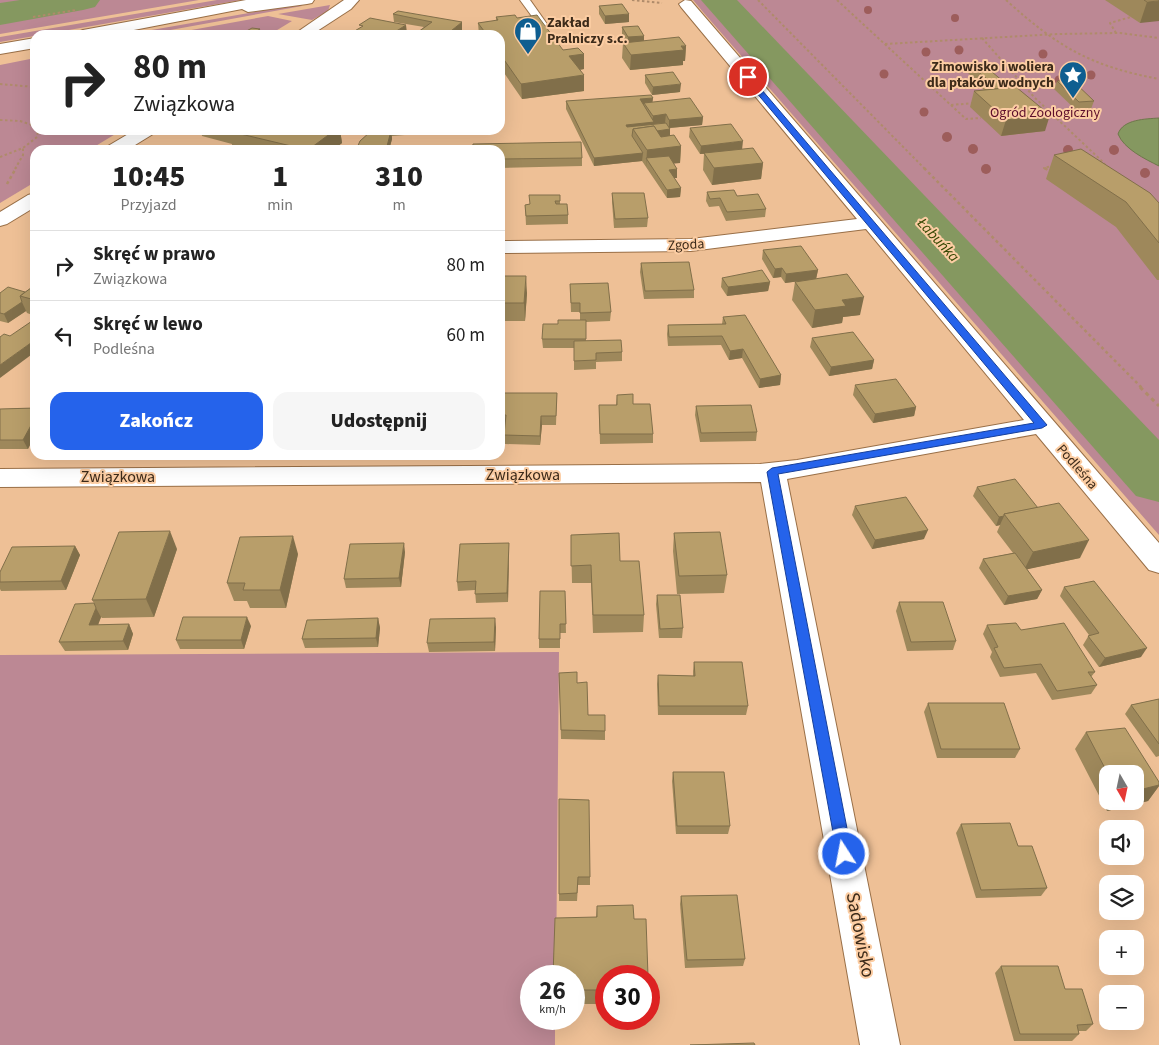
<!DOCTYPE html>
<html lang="pl">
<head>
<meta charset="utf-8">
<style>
  :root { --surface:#fff; --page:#f6f6f6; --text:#222; --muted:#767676; --line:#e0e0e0; --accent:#2563eb }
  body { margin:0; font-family:"Source Sans 3",sans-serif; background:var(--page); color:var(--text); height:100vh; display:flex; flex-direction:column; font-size:19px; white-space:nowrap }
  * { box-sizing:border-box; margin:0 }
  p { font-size:16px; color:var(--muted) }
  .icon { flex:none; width:28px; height:28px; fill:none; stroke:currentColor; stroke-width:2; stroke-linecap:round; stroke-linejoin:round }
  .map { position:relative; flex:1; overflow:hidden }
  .drawer { position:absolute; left:30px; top:145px; width:475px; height:315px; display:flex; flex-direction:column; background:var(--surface); border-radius:15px; box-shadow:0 5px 20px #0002 }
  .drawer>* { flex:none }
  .guide { position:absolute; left:30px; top:30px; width:475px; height:105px; border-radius:15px; box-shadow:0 5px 20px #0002; background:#fff; color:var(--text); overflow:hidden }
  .needle { width:32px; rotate:171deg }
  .buttons { position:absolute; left:1099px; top:765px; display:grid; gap:10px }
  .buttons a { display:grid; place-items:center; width:45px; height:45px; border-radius:10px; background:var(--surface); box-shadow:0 5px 20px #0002; font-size:25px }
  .speed { position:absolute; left:520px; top:965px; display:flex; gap:10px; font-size:25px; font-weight:700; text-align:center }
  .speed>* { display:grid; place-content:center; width:65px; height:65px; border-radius:50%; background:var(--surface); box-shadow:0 5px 20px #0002; line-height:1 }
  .speed small { font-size:12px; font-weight:400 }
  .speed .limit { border:8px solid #d22; background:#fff; color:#111 }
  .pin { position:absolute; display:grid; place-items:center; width:42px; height:42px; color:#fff; margin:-21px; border:2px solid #fff; border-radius:50%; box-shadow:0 1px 5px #0007 }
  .me { position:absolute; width:55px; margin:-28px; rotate:349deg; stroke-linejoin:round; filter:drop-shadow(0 0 4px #0008) }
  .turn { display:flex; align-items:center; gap:18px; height:105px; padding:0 20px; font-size:22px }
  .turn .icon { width:65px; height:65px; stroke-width:2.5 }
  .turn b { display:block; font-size:35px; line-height:42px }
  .eta { display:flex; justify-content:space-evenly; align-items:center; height:85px; text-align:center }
  .eta b { font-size:30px; font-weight:800; line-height:35px }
  .cta { display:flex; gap:10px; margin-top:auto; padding:10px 20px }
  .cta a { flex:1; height:58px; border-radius:15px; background:var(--accent); color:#fff; font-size:20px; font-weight:800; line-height:58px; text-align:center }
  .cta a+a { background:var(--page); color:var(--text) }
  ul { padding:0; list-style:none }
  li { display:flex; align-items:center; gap:15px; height:70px; padding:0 20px; border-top:1px solid var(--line) }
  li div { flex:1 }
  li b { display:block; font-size:19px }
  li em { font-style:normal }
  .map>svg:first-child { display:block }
</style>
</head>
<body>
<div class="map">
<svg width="1159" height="1045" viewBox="0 0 1159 1045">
  <rect width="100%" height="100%" fill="#eec096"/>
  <g fill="#bc8894">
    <path d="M0,0H199L0,34Z"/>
    <path d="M217,0H241L0,42V37Z"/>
    <path d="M693,0H1159V535L703,12Z"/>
    <path d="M300,4L302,6L143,35H123Z"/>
    <path d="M330,5L328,11L312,20L278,14Z"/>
    <path d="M268,16L292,21L269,35H164Z"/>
    <path d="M35,58V130H122L89,150H35V182L0,203V65Z"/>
    <path d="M559,652L556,976H531V1019H555V1045H0V655Z"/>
  </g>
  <path fill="#859860" stroke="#6f774b" d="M1159,118V166C1145,159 1124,149 1118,134C1123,119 1146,119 1159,118Z"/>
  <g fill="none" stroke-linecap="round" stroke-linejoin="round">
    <g fill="#859860" fill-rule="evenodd">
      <path d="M20,0H100L95,7L83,10L0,25V3Z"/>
      <path d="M701,0H737L1159,440V502L1136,496Z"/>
    </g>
    <g stroke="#996f47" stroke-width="2">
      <path id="service" d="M520,0H530L547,24L545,26H539Z"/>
    </g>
    <g stroke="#996f47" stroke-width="2">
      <g id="minor">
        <path d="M344,0H359L351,9L311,35H293Z"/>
        <path d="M685,0L691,1L1159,543V573L1149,570L1036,434L787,479L900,1045H860L761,482L0,487V469L760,464L797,460L1024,420L866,229L691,251L500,253V241L691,239L857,219L681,7L679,4Z"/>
        <path d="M135,130H156L153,134L127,150H105L108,146Z"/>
        <path d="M35,193V207L7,224L0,226V212L28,195Z"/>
      </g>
    </g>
    <g stroke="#996f47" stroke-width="2">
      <g id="tertiary">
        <path d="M246,0H314L312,3L307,4L248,12L242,9L108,35H75L78,32L83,30Z"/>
        <path d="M35,38V48L0,54V44Z"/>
      </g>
    </g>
    <g stroke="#af8b6a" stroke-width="2" stroke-dasharray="2.5 2.5" stroke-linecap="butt">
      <path d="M632,0L662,3"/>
      <path d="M758,0L925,169"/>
      <path d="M837,0L966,119L981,118"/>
      <path d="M1006,0C1058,47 1090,66 1159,79"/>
      <path d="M33,17L76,10"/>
      <path d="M1116,33L1110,23L1131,17"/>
      <path d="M982,38L1034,97L1105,164"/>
      <path d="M885,44L1057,34L1120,33L1159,38"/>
      <path d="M0,84L35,87"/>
      <path d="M951,105L974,103"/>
      <path d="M0,120L20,121L35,126"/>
      <path d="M0,157L23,148L37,137L38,130"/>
      <path d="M15,169L23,155V148"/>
      <path d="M1046,169L1044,168L1052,166"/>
    </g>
    <g stroke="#af8b6a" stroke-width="2.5" stroke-dasharray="3 3" stroke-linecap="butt">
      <path d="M924,168L1142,388"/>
      <path d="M1045,168L1050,172"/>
      <path d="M7,184L16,168"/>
    </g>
    <path stroke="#af8b6a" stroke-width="3" stroke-dasharray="4 4" stroke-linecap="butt" d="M1140,387L1159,406"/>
    <use href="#service" fill="#fff" fill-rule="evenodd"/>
    <use href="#minor" fill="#fff" fill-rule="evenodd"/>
    <use href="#tertiary" fill="#fff" fill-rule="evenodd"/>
  </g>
  <g fill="#9d5d5b">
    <circle cx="868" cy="10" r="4"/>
    <circle cx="955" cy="18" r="4"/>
    <circle cx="959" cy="50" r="4.5"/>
    <circle cx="926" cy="52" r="4.5"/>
    <circle cx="1043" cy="54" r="4.5"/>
    <circle cx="884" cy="74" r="4.5"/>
    <circle cx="1091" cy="75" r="4.5"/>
    <circle cx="1059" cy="80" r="4.5"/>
    <circle cx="924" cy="112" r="4.5"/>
    <circle cx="947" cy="137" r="5"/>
    <circle cx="973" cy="149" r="5"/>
    <circle cx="1068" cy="150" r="5"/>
    <circle cx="1114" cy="150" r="5"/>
    <circle cx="986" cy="169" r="5"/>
    <circle cx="1145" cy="173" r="5"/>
  </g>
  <g fill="#9e885b" fill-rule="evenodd">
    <path d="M1105,0H1159L1140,23Z"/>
    <path d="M599,6L629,22L605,24L599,14Z"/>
    <path d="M398,11L462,30L456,35H414L424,27L394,22L393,14Z"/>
    <path d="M496,17L517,18L563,50L584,54V69L580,70L584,91L522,99L500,67V35H479L478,23L496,21Z"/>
    <path d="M622,27L644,36V41L686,46L685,61H683V65L630,70L622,58L623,43L626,42L622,34Z"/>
    <path d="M970,65L995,75L1045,131L1001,136L970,107L974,91L984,90L981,88V85L968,73Z"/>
    <path d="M645,75L680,92L652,95L645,83Z"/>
    <path d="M1057,81L1094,101L1091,109L1076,110L1054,89Z"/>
    <path d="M653,98L652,102L703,117L702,125L669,128L670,136L681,146L680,163H674L677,178H674L681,188L680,197L667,198L642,161L594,166L566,109V101ZM665,123H666L654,124Z"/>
    <path d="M690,128L742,149L763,163L761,179L712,185L703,170L704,154H700L689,137Z"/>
    <path d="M201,130H340L342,143L333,150H245L232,147V144L202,136Z"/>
    <path d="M368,130H467L392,136V139L389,150H356L369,133Z"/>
    <path d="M500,150L582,158V166L500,168Z"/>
    <path d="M1054,155L1159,203V280H1157L1116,227L1046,179Z"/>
    <path d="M707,192L766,209L765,217L726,221L719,206L709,207L706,201Z"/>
    <path d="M612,193L648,218L647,227L614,228L612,202Z"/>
    <path d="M560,195V204L568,215V224L526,225L525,205L530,204Z"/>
    <path d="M763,250L818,270L816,279L860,315L843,317L842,323L812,328L792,300L795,282L800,281L785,283L781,277L773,278L762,259Z"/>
    <path d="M641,263L694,290V298L644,299L640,272Z"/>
    <path d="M500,276L527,293L525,321H500Z"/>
    <path d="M722,278L770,282L768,291L727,296L721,287Z"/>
    <path d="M570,284L611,312L610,321L586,322V341L622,352V361L596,362V369L574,370V348H543L542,339L558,324L580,320V312H571Z"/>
    <path d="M35,285V316L27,313L26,311L8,323L0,321V293L25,292Z"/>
    <path d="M723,317L781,375L780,385L759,388L742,358L729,360L721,345L668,346L667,334L668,325L722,324Z"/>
    <path d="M812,338L874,360L872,369L829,376L810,347Z"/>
    <path d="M855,385L916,407L914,416L873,423L853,395Z"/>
    <path d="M500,393H557L556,425H542L540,445L505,444L504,435L505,424H500Z"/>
    <path d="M617,395L633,404L653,434V443L600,444L599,405H616Z"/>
    <path d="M696,406L757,432L756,441L700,442L695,415Z"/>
    <path d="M35,408L28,449H0V409Z"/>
    <path d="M977,487L1038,508L1080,558L1027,569L1042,590L1037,599L1004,605L979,568L983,559L1013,553L997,532L1000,525L996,526L973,496Z"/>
    <path d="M855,506L924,539L872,549L852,515Z"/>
    <path d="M674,533L727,575L724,593L677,594L673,551Z"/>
    <path d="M571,535L620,561L644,615L643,632L593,633L591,583H572Z"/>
    <path d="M75,546L80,555L66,590L1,591L0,589V572Z"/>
    <path d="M177,549L154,617L102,618L101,617L98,625L129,624L133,634L128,650L65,651L59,642L94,603L92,600Z"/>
    <path d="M405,552L401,587L346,588L344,579Z"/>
    <path d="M509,552L508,602L476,603L475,590L458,591L457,582Z"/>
    <path d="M298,554L286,608H250L247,601H234L227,583Z"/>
    <path d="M1064,587L1141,657L1099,667L1083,645L1089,635L1060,596Z"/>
    <path d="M565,591L566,633H560V648H539V639Z"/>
    <path d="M657,595L683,628L682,638H659L656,604Z"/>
    <path d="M899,602L956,641L953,650L907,651L896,611Z"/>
    <path d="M378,618L380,628L378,647L305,648L302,639Z"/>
    <path d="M987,625L1021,630L1095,672L1091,677L1097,685L1091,694L1052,700L1036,673L1000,677L990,657L992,652L983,634Z"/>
    <path d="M251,626L244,649H180L176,640Z"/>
    <path d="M496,627L495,651L429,652L427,643Z"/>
    <path d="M694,662L748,706L746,715H658L657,684L658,675L693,676V671Z"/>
    <path d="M559,673L577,683L588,715H605V740L561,739Z"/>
    <path d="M1159,699V756L1156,757L1125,714L1131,705Z"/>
    <path d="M928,703L1020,749L1015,758H937L924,712Z"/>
    <path d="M1086,732L1159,782V786L1148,801L1107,811L1075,749ZM1108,774L1135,801H1108Z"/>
    <path d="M673,772L730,826L728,834H676L672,781Z"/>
    <path d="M559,799L590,877V885H578L577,901H559Z"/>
    <path d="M961,824L1047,888L1041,896L976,898L956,833Z"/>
    <path d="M681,896L745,959L743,966L685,968L680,904Z"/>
    <path d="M597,906L606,976V1004H574V976L596,917Z"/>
    <path d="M1001,966L1065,989L1093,1024L1086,1031H1078L1079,1034L1072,1041H1014L995,973Z"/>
  </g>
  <g fill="#816f4a">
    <path d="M1159,1V21L1140,23L1147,2Z"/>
    <path d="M629,14V22L605,24V16Z"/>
    <path d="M462,22V30L456,35H446Z"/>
    <path d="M406,25L407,33L403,35H390Z"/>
    <path d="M260,29L261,35H250Z"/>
    <path d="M644,36V43L628,45V37Z"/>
    <path d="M686,46L685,61H683V65L630,70L631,55Z"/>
    <path d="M584,54V69L569,71V56Z"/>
    <path d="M584,75V91L522,99L521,84Z"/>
    <path d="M681,84L680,92L652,95L653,87Z"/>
    <path d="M653,98L652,106L644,103V106L640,99Z"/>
    <path d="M666,114L665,123L654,124V130L633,129L626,134V125L652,122L653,116Z"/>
    <path d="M1050,115L1045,131L1001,136L1006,120Z"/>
    <path d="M703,117L702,125L669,128V120Z"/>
    <path d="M670,129V138L654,140L652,132Z"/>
    <path d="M335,130H340L342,143L333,150H308Z"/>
    <path d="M391,131L392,139L389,150H386Z"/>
    <path d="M743,141L742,150L700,154L701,146Z"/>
    <path d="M681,146L680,163L651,166L646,158V167L647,150Z"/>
    <path d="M643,153L642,161L594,166V158Z"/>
    <path d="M763,163L761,179L712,185L714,168Z"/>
    <path d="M677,169V178H668L669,170Z"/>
    <path d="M681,188L680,197L667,198V190Z"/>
    <path d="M782,268L781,277L773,278L775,269Z"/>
    <path d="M818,270L816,279L785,283L786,274Z"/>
    <path d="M526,276L527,293L525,321L524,303Z"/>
    <path d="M770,282L768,291L727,296L728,287Z"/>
    <path d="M864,297L860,315L843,317L842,323L812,328L815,310L842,300Z"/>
    <path d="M22,302L26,311L8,323L4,314Z"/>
    <path d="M35,340V352L0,378V365Z"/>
    <path d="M743,349L742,358L729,360L730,351Z"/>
    <path d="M874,360L872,369L829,376L831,367Z"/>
    <path d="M781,375L780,385L759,388L760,379Z"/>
    <path d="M916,407L914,416L873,423L875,414Z"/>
    <path d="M541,416L542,425L540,445V436Z"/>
    <path d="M35,418V436L28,449L23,440Z"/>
    <path d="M1004,516L1000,525L996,526L999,517Z"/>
    <path d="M928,530L924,539L872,549L875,540Z"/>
    <path d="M170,531L177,549L154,617L146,599Z"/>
    <path d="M293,536L298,554L286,608L280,590Z"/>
    <path d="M1089,540L1080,558L1024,570L1033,552Z"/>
    <path d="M404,543L405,552L401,587L399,578Z"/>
    <path d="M509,543V552L508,602L507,593Z"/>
    <path d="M75,546L80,555L66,590L61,581Z"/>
    <path d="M1042,590L1037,599L1004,605L1008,596Z"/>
    <path d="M96,608L101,617L94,635L89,625Z"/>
    <path d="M247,617L251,626L244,649L241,640Z"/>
    <path d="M378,618L380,628L378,647L376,638Z"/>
    <path d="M495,618L496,627L495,651L494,642Z"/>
    <path d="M129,624L133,634L128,650L123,641Z"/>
    <path d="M1147,648L1141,657L1099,667L1105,658Z"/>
    <path d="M1159,785V786L1148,801L1107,811L1114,801H1135V791Z"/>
  </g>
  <g fill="#b89e6a" stroke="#816f4a">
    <path d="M1144,0H1159V1L1147,2Z"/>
    <path d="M622,4L629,14L605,16L599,6Z"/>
    <path d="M398,11L462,22L446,35H414L432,22L393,14Z"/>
    <path d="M515,15L517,18L537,15L563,50L578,48L584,54L569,56L584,75L521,84L500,54V35H487L478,23L498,20L496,17Z"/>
    <path d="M370,18L406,25L390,35H348L363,26L359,25Z"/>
    <path d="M638,26L644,36L628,37L622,27Z"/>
    <path d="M252,28L260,29L250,35L241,34Z"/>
    <path d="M679,37L686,46H681L684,50L631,55L623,43Z"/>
    <path d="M986,64L996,72H992L1010,87L994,89L983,80L987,79L970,65Z"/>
    <path d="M673,72L681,84L653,87L645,75Z"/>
    <path d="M1072,80L1094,101L1079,102L1057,81Z"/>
    <path d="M1016,87L1050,115L1006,120L974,91Z"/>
    <path d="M651,95L653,98L640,99L654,122L626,125L627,127L666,123L670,129L657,131L654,126L633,129L632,136L643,153L594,158L566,101Z"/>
    <path d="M690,98L703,117L669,120L666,114L653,116L644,103Z"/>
    <path d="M731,124L743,141L701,146L690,128Z"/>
    <path d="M654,126L661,137L674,135L681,146L647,150L633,129Z"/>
    <path d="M229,130H335L308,150L228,131Z"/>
    <path d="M391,131L386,150H356L360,141L370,132Z"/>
    <path d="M581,142L582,158L500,159V150H472L473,144Z"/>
    <path d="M753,148L763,163L714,168L704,153Z"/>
    <path d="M1081,149L1150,193L1159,203V243L1126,202L1054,155Z"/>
    <path d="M669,156L677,169L669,170L681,188L667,190L646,158Z"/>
    <path d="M734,190L737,196L758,194L766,209L727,212L720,198L710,199L707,192Z"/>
    <path d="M612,193H644L648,218L615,219Z"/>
    <path d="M529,195H560V201H555L556,204H567L568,215L526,216L525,205L530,204Z"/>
    <path d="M801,246L818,270L786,274L782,268L775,269L763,250Z"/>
    <path d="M689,262L694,290L645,291L641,263Z"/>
    <path d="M762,270L770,282L728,287L722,278Z"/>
    <path d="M847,274L864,297L842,300L846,306L815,310L795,282Z"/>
    <path d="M500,276H526L524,303H500Z"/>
    <path d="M608,283L611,312L580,313V303H571L570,284Z"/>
    <path d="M35,285V300L20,296Z"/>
    <path d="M8,287L25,292L20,296L22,302L4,314L0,313V293Z"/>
    <path d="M745,315L781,375L760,379L743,349L730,351L722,336L669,337L668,325L726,324L723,317Z"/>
    <path d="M35,319V340L0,365V337L4,334L10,336Z"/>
    <path d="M558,320H586V339H542L543,324H558Z"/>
    <path d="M853,332L874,360L831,367L812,338Z"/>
    <path d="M621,340L622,352L596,353V360L574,361V341Z"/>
    <path d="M896,379L916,407L875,414L855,385Z"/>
    <path d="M500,393H557L556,416H541L540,436L504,435L506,415H500Z"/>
    <path d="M633,394V404H650L653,434H600L599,405H617V395Z"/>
    <path d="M751,405L757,432L701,433L696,406Z"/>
    <path d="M35,408V418L23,440H0V409Z"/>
    <path d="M1015,479L1038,508L1004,514V516L999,517L977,487Z"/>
    <path d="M906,497L928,530L875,540L855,506Z"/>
    <path d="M1059,503L1089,540L1033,552L1004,514Z"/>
    <path d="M170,531L146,599L92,600L119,532Z"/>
    <path d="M720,532L727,575L679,576L674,533Z"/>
    <path d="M619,533L620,561H639L644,615H593L591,565L571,566V535Z"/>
    <path d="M293,536L280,590H243L245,583H227L240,537Z"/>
    <path d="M404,543L399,578L344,579L350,544Z"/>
    <path d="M509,543L507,593L475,594L476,581L457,582L460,544Z"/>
    <path d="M75,546L61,581L0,582V572L12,547Z"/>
    <path d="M1015,553L1042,590L1008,596L983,559Z"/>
    <path d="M1094,581L1147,648L1105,658L1088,636L1099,633L1064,587Z"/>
    <path d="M540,591H565L566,624H560V639H539Z"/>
    <path d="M657,595H680L683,628L660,629Z"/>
    <path d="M899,602H943L956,641L911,642Z"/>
    <path d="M94,603L96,608L89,625L129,624L123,641L59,642L75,604Z"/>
    <path d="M183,617H247L241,640H176Z"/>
    <path d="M378,618L376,638L302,639L307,620Z"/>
    <path d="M495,618L494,642L427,643L430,619Z"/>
    <path d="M1016,623L1021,630L1064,623L1095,672H1088L1097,685L1057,691L1041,664L1004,668L994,648L998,647L987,625Z"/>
    <path d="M694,662H742L748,706H659L658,675L695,676Z"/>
    <path d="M577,672V683L587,682L588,715H605V731L561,730L559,673Z"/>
    <path d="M1159,699V744L1131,705Z"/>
    <path d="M928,703H1004L1020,749H941Z"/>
    <path d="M1125,728L1159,782V785L1135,791V774H1108L1086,732Z"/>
    <path d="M673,772H724L730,826H677Z"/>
    <path d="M559,799L589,800L590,877H578L577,893L559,894Z"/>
    <path d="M1010,823L1018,846H1032L1047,888L981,890L961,824Z"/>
    <path d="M737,895L745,959L687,960L681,896Z"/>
    <path d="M633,905L634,919H646L648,976H606V990H574V976H553L555,918L597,917V906Z"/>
    <path d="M1001,966H1058L1065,989H1082L1093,1024L1077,1025L1079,1034H1020Z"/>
    <path d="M754,1043L755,1045H690Z"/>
  </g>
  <path fill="#2563eb" stroke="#184099" d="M745,76H750L1047,425L1042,428L778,474L852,854L850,859L844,861L839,859L837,854L767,472L772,468L1034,423L745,79Z"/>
  <defs>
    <g id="shop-pin" transform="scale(1.4375)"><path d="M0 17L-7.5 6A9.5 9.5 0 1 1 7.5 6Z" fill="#0f5e90" stroke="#fccda3"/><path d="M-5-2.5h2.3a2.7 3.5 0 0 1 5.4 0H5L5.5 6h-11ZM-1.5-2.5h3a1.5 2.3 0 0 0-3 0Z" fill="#fff"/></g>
    <g id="sight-pin" transform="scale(1.4375)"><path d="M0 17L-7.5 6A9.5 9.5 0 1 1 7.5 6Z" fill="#0f5e90" stroke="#fccda3"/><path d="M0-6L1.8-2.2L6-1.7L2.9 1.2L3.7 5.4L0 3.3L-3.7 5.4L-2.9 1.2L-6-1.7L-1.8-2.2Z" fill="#fff"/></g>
  </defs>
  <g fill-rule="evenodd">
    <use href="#shop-pin" x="528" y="31"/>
    <use href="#sight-pin" x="1073" y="75"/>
  </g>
  <g text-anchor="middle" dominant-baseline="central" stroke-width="4" stroke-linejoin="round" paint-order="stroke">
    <g font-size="14" font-weight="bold" fill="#3d2b1a" stroke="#fccda3" text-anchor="start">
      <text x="547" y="23">Zakład<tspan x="547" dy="16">Pralniczy s.c.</tspan></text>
      <text x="1054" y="67" text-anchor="end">Zimowisko i woliera<tspan x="1054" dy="16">dla ptaków wodnych</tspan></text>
    </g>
    <g font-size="14" fill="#5b0c2a" stroke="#fccda3">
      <text x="1045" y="113">Ogród Zoologiczny</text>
    </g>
    <g font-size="14" fill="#3d2b1a" stroke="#fccda3">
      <text transform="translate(686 245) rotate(-3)">Zgoda</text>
      <text transform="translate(1077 467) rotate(49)">Podleśna</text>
    </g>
    <g font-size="15" font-style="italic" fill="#364804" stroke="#fccda3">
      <text transform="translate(938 240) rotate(47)">Łabuńka</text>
    </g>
    <g font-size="16" fill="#3d2b1a" stroke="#fccda3">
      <text x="523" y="475">Związkowa</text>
      <text x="118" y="477">Związkowa</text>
    </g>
    <g font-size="19" fill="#3d2b1a" stroke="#fccda3">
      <text transform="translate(860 935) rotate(79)">Sadowisko</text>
    </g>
  </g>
</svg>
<div class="buttons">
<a><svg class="needle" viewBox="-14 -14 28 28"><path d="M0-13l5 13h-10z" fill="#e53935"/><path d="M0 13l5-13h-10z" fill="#767676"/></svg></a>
<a><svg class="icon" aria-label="sound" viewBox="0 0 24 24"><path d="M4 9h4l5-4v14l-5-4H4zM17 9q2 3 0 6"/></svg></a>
<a><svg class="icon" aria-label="layers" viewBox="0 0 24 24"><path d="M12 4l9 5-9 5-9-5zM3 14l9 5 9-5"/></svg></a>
<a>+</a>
<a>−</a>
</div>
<div class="speed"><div>26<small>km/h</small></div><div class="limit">30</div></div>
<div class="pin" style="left:748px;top:77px;background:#d93025"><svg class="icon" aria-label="arrive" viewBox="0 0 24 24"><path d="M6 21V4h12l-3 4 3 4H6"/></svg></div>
<svg class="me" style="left:844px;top:854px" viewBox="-20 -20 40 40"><circle r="17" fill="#2563eb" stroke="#fff" stroke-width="3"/><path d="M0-11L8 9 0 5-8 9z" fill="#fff"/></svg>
<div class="guide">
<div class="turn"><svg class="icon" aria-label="right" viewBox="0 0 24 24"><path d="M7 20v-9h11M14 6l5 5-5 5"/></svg><div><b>80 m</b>Związkowa</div></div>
</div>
<section class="drawer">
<div class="eta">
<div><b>10:45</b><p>Przyjazd</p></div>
<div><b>1</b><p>min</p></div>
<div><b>310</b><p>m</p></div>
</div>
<ul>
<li><svg class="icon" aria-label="right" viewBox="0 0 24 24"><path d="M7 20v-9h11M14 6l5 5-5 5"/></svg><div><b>Skręć w prawo</b><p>Związkowa</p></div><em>80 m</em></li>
<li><svg class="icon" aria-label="left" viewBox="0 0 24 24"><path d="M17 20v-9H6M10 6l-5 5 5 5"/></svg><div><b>Skręć w lewo</b><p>Podleśna</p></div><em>60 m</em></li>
</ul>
<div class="cta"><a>Zakończ</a><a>Udostępnij</a></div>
</section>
</div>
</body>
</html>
